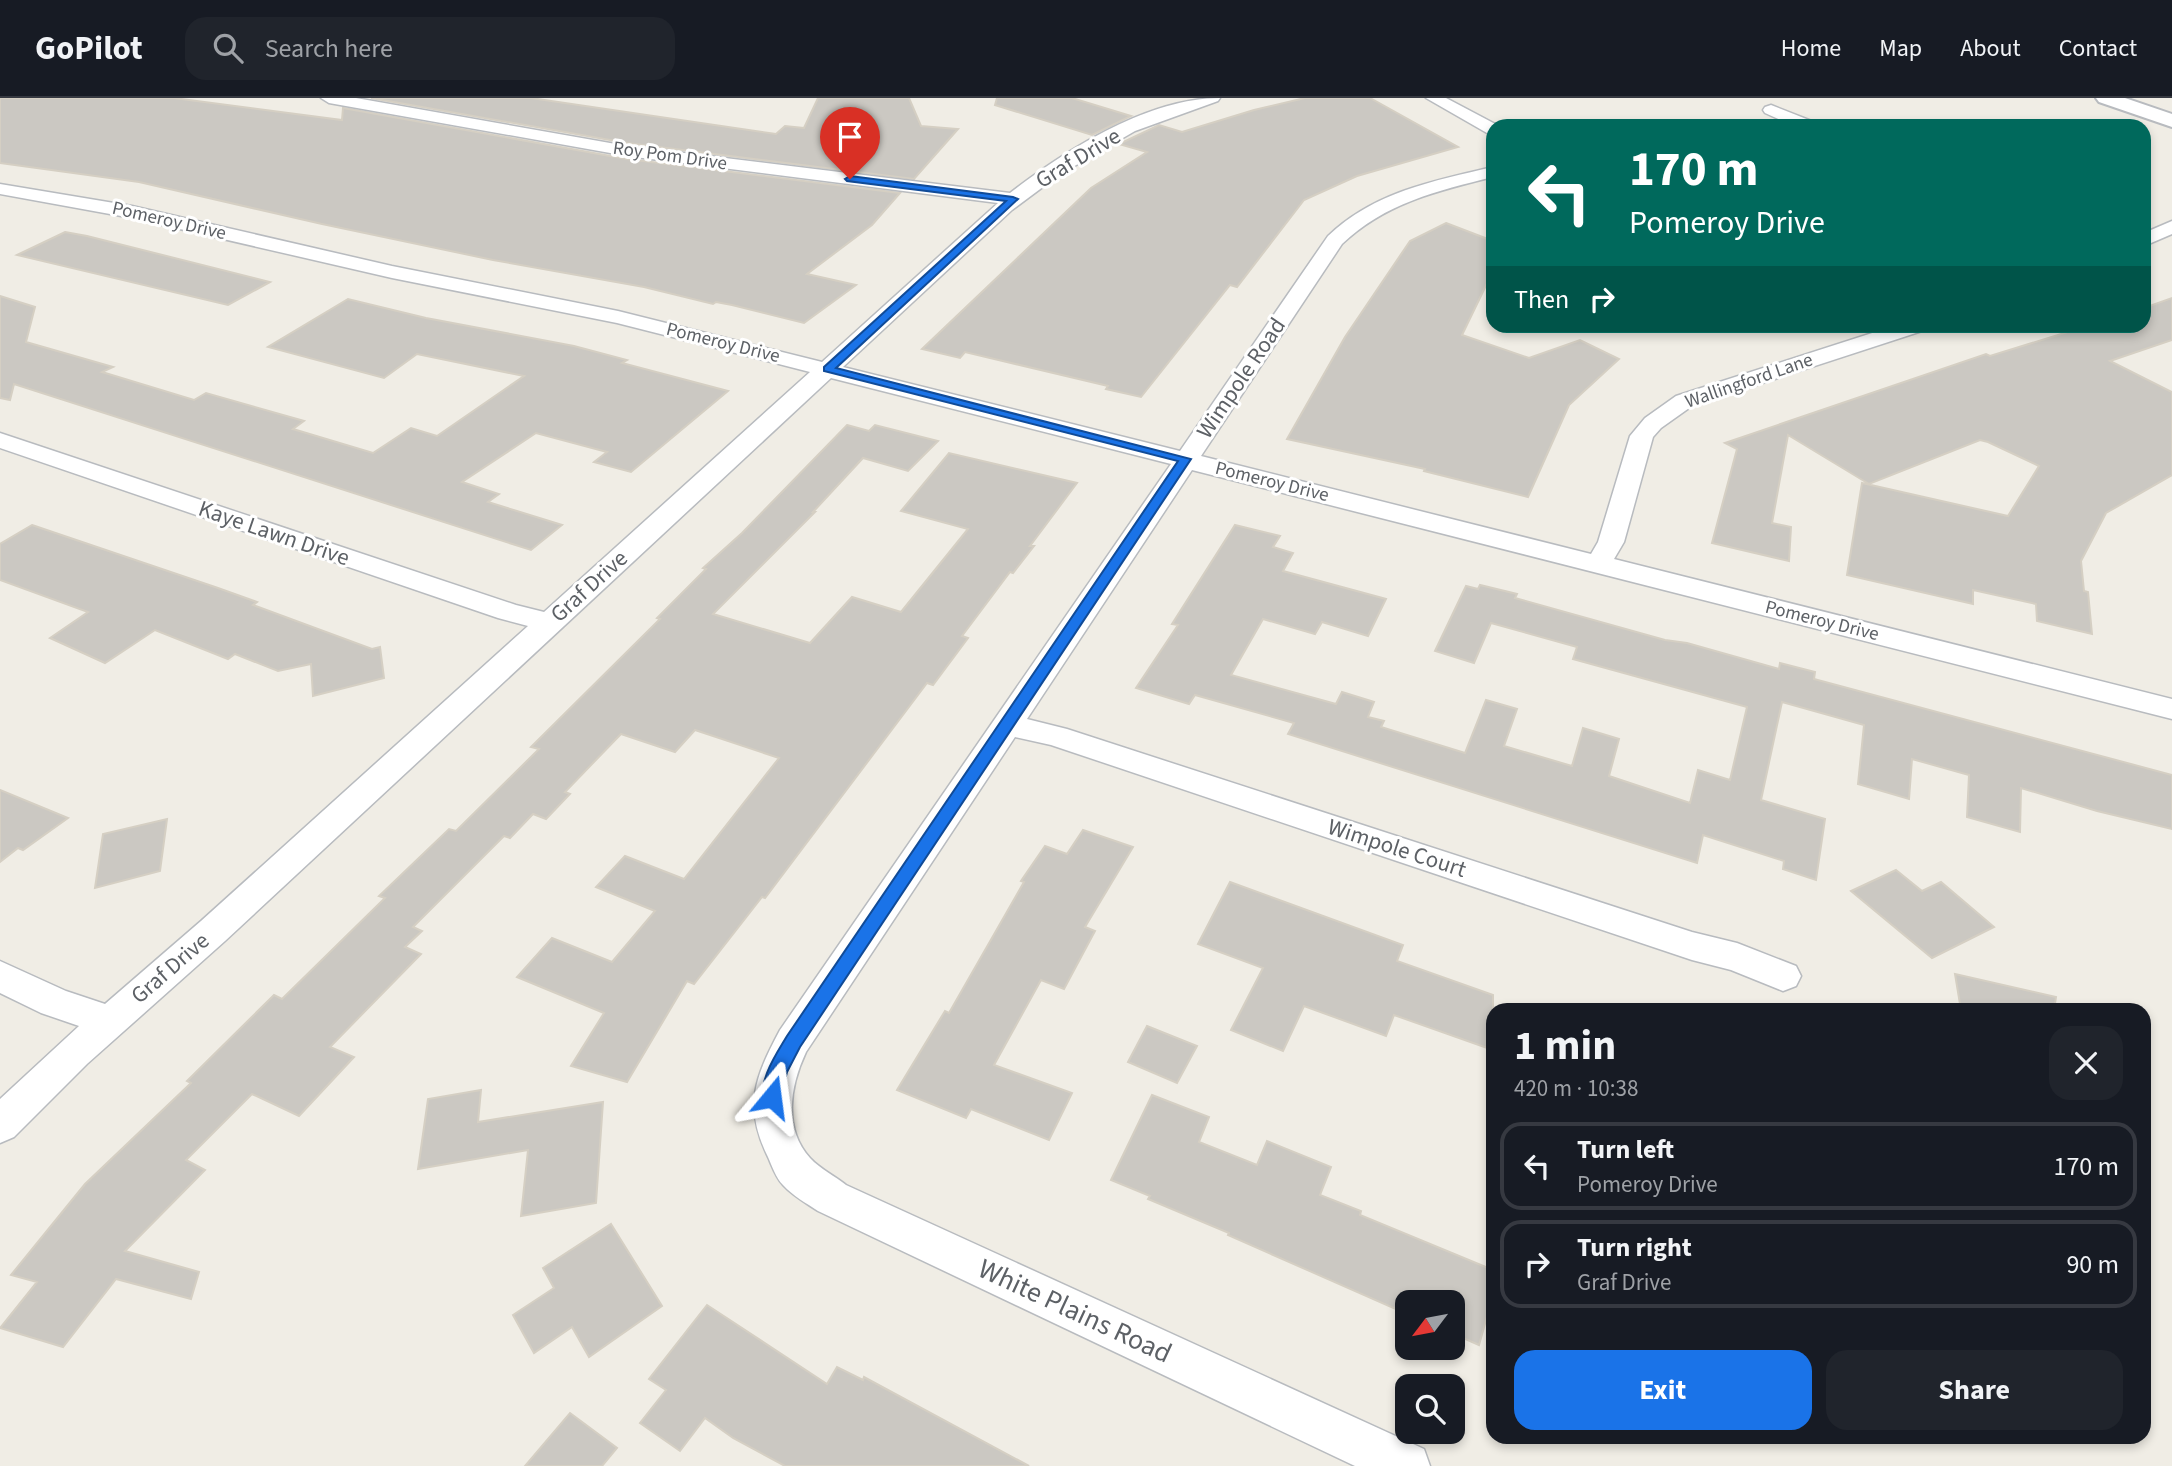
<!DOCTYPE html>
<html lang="en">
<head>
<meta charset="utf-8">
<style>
  :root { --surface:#171b24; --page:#20242c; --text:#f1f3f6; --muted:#9ea1a6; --line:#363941; --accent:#1a73e8 }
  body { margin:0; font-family:"Source Sans 3",sans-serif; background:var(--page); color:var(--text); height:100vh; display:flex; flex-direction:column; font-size:26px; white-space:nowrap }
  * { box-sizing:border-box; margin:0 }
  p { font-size:23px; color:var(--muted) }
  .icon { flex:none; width:38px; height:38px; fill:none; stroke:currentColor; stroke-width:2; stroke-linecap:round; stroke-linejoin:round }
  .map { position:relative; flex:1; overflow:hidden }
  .side { position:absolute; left:1486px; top:905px; width:665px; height:441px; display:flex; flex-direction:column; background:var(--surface); border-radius:21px; box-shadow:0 4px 10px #0003 }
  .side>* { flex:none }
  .top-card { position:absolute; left:1486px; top:21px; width:665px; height:214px; border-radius:21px; box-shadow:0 4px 10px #0003; background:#00695c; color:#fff; overflow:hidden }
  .needle { width:46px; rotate:238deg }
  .controls { position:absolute; left:1395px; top:1192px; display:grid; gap:14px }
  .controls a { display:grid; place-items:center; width:70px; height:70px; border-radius:14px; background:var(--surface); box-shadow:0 4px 10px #0003; font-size:35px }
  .pin { position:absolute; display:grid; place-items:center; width:60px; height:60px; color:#fff; margin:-72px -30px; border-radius:50% 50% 50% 0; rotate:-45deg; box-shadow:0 0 7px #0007 }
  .pin .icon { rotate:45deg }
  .me { position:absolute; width:77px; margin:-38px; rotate:16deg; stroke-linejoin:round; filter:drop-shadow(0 0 5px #0008) }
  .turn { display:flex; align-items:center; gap:24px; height:147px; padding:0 28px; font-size:32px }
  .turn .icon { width:91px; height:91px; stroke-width:2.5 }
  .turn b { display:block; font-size:49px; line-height:60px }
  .then { display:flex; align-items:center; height:66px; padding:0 28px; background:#0003; gap:14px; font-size:26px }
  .round { display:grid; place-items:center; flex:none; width:74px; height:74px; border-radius:21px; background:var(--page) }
  .summary { display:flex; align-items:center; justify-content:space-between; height:119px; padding:0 28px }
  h1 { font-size:42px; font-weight:700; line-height:52px }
  .cta { display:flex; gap:14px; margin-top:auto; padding:14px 28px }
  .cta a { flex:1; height:80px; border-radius:21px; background:var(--accent); color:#fff; font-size:28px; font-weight:700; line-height:80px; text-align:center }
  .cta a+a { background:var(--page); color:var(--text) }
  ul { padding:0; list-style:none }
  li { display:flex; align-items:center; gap:21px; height:88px; margin:0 14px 10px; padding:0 14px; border:4px solid var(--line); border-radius:21px }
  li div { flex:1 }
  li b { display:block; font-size:26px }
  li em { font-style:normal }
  header { display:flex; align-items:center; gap:42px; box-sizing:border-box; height:98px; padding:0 35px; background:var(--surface); border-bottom:2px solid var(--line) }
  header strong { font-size:33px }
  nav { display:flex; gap:38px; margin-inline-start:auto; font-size:24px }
  .search { width:490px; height:63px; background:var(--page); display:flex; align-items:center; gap:18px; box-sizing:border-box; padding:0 24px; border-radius:21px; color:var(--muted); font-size:26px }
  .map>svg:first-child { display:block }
</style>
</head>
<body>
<header>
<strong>GoPilot</strong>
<div class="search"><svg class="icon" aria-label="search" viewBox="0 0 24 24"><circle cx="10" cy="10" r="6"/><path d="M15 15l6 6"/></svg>Search here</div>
<nav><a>Home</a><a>Map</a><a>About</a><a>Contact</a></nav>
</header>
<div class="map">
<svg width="2172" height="1368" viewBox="0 0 2172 1368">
  <rect width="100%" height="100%" fill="#f0ede5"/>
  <g fill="#cbc8c2" stroke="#d5cfc3" stroke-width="2">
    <path d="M0,0H174L342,22L343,10L627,61L900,95L872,127L807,176L856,187L804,225L732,207L716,204L713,206L644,189L493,162L322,126L139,84L0,65Z"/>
    <path d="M371,0H531L776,36L785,28L804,30L818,0H909L921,28L958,31L914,81L627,45Z"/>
    <path d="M997,0H1072L1131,18L1092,37L995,7Z"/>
    <path d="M1305,0H1370L1458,49L1357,78L1304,102L1237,189L1230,187L1141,299L1106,291L1108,288L965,254L960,260L922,251L1091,90L1147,54L1119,46L1159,27L1182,34L1254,12Z"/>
    <path d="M1446,125L1493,143V173L1462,237L1529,260L1580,242L1619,261L1569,307L1528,399L1424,373L1425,371L1287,341L1345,239L1410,143Z"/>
    <path d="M65,134L87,138L270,184L228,207L17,157Z"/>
    <path d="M0,198L35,209L26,244L113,269L102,274L194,302L206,295L304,323L293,331L373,355L411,330L437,338L524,278L417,256L384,280L268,249L348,201L426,220L574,248L627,262L622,265L728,293L631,374L594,364L607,354L536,335L462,384L499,396L488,404L562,427L531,452L14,286L10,302L0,300Z"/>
    <path d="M2172,200V242L2110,263L2172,294V377L2106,415L2081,463L2084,493L2088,494L2092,536L2037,523L2036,506L1973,492V506L1847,477L1862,385L2008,418L2039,368L1988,344L1980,342L1869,386L1788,337L1772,425L1791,429L1789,463L1712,445L1737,351L1725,345L1986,256L1990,258L2087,228H2144V210Z"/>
    <path d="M847,327L869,333L875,327L938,343L908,373L863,360L813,414H815L713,516L810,545L852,499L901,514L968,431L901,413L949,355L1077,385L1030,448H1034L1013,475L1010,474L962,538L968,540L933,587L927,585L765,800L762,799L694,886L687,883L627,984L571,968L604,915L517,879L552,840L612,864L655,813L596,789L625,758L684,781L779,660L695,632L675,654L621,636L565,694L570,696L546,721L533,716L510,740L504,738L413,829L422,833L405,849L421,856L330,949L354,959L299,1018L252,996L186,1062L205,1072L125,1153L199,1174L191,1201L116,1181L63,1249L0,1230L37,1184L11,1177L85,1086L191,985L187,983L274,897L282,901L385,800L379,798L449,731L456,733L539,651L531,649L660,521L657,520L706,471L703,470L742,435Z"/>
    <path d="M32,427L218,490L257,504L253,507L372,551L380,549L384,580L313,598L311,566L278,573L235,556L228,561L155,532L105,565L50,540L88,514L0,482V446Z"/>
    <path d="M1235,427L1280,438L1273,449L1293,455L1283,473L1386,501L1368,538L1322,524L1315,536L1263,521L1231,577L1336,606L1342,594L1374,604L1368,619L1384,623L1381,629L1465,655L1486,602L1517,611L1504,648L1572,668L1583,630L1619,641L1609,678L1690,705L1698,672L1730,682L1747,609L1573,561L1577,549L1491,525L1474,565L1435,553L1466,488L1478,491L1480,487L1517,496L1515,500L1665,542L1687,545L1779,571L1780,565L1815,574L1814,581L2172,677V731L2097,713L2021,690L2020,734L1967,719L1969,677L1912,661L1909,701L1858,686L1864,627L1782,604L1761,702L1825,721L1816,782L1783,771L1784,763L1703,737L1697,765L1288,636L1294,625L1195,597L1189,606L1136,590L1178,527L1172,526Z"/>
    <path d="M0,692L68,720L23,752L18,750L0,764Z"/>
    <path d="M167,721L160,773L95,790L103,736Z"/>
    <path d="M1083,732L1133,749L1085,829L1095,833L1064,891L1041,882L994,967L1072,995L1049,1042L971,1011L966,1020L897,992L945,913L949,915L1024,784L1021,783L1045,748L1067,756Z"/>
    <path d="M1896,772L1922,793L1941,784L1994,829L1932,860L1851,793Z"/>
    <path d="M1230,784L1403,847L1397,863L1493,897V952L1394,917L1386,938L1304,908L1283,953L1231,932L1263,870L1198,846Z"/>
    <path d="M1955,876L2056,899L2054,912H1961Z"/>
    <path d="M1147,928L1197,948L1177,985L1128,964Z"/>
    <path d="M481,992L478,1024L603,1004L596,1105L521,1118L528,1052L418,1071L428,1001Z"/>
    <path d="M1152,997L1209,1019L1199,1044L1257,1067L1267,1043L1331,1069L1320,1097L1361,1113L1360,1117L1493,1172V1197L1479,1247L1452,1235V1204H1407V1216L1228,1137L1229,1135L1148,1101L1150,1098L1111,1082Z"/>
    <path d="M611,1126L662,1208L589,1259L572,1229L534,1255L513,1217L554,1190L543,1170Z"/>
    <path d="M707,1207L827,1286L837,1269L863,1282L864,1279L1029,1368H785L733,1340L705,1320L680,1353L640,1325L666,1292L649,1281Z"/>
    <path d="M570,1315L617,1350L602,1368H525Z"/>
  </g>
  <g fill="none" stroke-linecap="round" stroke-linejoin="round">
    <g stroke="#b8bbbf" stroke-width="3">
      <g id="minor">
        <path d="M321,0H356L627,48L1010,95C1066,52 1148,0 1220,0L1218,3L1135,33L1059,77L1012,112L843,269L1180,353L1328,138C1374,94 1433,83 1493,69V79C1437,93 1385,105 1342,146L1201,358L1591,456L1598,444L1630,338L1645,320L1676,298L1894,228H1924L1922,233L1692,308L1661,330L1653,339L1624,444L1614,461L2172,601V621L1192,372L1027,621L1067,631L1692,834L1737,845L1796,868L1801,878L1796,888L1783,893L1731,872L1692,862L1051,647L1015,639L806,954C790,988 783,1030 810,1060C820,1071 835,1078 846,1087L1424,1351L1430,1368H1355L818,1113C806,1105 793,1098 783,1087C776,1080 772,1068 768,1059C743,1008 755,979 780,932L1171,366L831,280L225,843L87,966L14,1039L0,1045V1001L79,928L41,915L0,895V863L66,893L105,906L201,823L528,528L498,520L0,350V335L516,507L544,514L810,274L617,225L392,180L132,120L0,96V86L132,108L392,168L618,213L822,264L998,105L627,58L329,5Z"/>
        <path d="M1426,0H1446L1499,28H1493V36L1487,35Z"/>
        <path d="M1771,7L1814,24L1816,28H1794L1765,15L1763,12L1765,9Z"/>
        <path d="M2172,123V136L2144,148V135Z"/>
      </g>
    </g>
    <g stroke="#b8bbbf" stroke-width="4">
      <path id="tertiary" d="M2096,0H2125L2172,16V29L2099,4Z"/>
    </g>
    <use href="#minor" fill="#fff" fill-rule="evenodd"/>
    <use href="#tertiary" fill="#fff" fill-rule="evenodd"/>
  </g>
  <path fill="#1a73e8" stroke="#114b97" stroke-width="2" d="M850,78L1013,99L1018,101L836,270L1191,361L800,949L787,974L779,1005L772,1008L765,1005C756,985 777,955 787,938C918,747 1047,554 1178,363L824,273V269L1006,103L847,83L845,81Z"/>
  <g text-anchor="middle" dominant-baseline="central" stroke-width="6" stroke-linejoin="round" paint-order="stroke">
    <g font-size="19" fill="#5d6166" stroke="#fff">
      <text transform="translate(670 58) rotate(8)">Roy Pom Drive</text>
      <text transform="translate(169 123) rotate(13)">Pomeroy Drive</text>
      <text transform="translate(723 245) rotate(14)">Pomeroy Drive</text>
      <text transform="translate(1749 283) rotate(-19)">Wallingford Lane</text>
      <text transform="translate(1272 384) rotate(14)">Pomeroy Drive</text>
      <text transform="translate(1822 523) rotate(14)">Pomeroy Drive</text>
    </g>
    <g font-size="23" fill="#5d6166" stroke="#fff">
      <text transform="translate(1078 60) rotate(-31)">Graf Drive</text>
      <text transform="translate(1241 280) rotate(-56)">Wimpole Road</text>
      <text transform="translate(274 435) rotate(19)">Kaye Lawn Drive</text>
      <text transform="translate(589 488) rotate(-42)">Graf Drive</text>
      <text transform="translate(1397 750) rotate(18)">Wimpole Court</text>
      <text transform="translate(170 870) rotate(-41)">Graf Drive</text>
    </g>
    <g font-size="28" fill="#5d6166" stroke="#fff">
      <text transform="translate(1075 1213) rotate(25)">White Plains Road</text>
    </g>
  </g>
</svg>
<div class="controls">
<a><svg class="needle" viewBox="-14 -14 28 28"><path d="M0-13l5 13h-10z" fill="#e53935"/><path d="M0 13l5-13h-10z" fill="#9ea1a6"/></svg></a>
<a><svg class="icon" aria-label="search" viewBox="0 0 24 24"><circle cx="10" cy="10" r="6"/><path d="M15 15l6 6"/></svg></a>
</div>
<div class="pin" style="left:850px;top:81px;background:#d93025"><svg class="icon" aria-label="arrive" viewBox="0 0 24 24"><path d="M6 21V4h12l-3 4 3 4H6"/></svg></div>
<svg class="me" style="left:772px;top:999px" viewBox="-20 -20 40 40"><path d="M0-17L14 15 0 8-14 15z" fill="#1a73e8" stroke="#fff" stroke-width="4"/></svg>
<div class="top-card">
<div class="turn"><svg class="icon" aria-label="left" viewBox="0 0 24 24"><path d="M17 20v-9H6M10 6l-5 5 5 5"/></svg><div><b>170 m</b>Pomeroy Drive</div></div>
<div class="then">Then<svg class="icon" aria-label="right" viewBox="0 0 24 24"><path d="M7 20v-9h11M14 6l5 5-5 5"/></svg></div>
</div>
<section class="side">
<div class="summary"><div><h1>1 min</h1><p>420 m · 10:38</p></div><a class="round"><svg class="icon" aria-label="close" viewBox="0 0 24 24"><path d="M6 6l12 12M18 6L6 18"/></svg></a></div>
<ul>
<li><svg class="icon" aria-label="left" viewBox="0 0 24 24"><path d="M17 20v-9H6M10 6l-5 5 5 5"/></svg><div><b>Turn left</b><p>Pomeroy Drive</p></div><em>170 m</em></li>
<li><svg class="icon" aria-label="right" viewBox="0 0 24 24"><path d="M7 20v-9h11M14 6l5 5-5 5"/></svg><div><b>Turn right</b><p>Graf Drive</p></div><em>90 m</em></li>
</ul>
<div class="cta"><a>Exit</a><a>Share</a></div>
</section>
</div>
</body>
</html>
